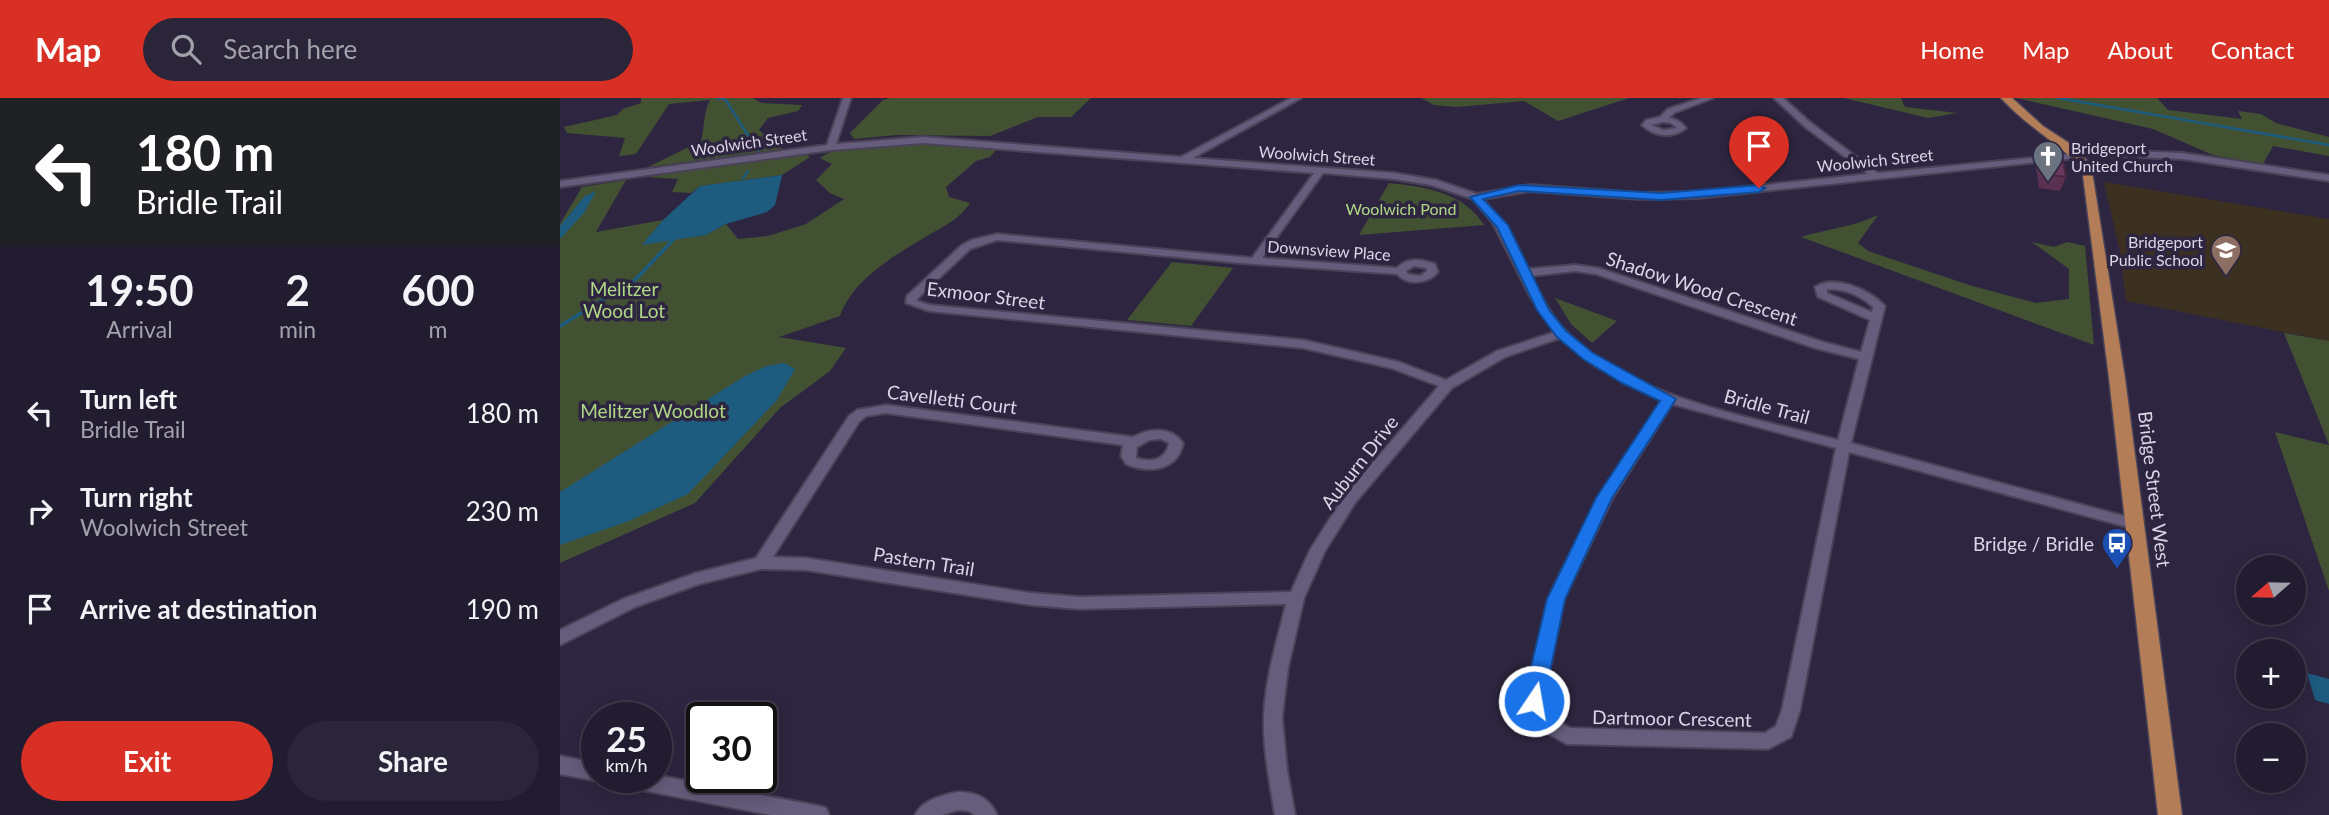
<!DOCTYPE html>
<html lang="en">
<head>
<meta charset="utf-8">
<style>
  :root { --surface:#221c30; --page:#2a2538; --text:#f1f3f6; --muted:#a2a1ab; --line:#3f3a4c; --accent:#d93025 }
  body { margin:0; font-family:Lato,sans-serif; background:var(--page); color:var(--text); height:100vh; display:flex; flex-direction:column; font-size:26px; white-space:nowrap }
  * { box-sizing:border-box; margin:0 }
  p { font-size:23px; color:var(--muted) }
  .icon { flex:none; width:38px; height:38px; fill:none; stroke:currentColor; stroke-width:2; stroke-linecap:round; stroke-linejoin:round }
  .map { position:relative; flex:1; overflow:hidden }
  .sheet { display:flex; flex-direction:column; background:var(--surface); width:560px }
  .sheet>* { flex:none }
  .banner { background:#202124; color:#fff; overflow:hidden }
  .needle { width:46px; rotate:250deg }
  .tools { position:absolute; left:1676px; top:457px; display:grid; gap:14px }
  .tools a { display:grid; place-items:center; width:70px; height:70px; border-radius:50%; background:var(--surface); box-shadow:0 4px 18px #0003,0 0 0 2px var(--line); font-size:35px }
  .speed { position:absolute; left:21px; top:604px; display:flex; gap:14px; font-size:35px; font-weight:700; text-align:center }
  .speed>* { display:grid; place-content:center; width:91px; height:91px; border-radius:50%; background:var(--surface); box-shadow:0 4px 18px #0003,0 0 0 2px var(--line); line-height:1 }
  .speed small { font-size:18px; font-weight:400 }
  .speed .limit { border:4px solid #111; border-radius:10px; background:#fff; color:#111 }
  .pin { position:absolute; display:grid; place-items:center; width:60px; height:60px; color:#fff; margin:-72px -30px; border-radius:50% 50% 50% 0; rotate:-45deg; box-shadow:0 0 7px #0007 }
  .pin .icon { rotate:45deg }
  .me { position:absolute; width:77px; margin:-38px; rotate:12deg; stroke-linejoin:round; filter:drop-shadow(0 0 5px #0008) }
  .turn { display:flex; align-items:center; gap:24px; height:147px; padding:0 21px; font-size:32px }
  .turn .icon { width:91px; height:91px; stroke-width:2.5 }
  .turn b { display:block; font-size:49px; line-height:60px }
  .eta { display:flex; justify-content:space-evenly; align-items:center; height:119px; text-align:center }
  .eta b { font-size:42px; font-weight:700; line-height:49px }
  .action { display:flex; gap:14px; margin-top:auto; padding:14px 21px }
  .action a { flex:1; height:80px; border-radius:42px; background:var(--accent); color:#fff; font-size:28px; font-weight:700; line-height:80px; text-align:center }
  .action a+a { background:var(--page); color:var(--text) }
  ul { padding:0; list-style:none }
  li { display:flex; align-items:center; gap:21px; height:98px; padding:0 21px }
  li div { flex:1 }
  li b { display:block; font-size:26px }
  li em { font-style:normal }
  header { display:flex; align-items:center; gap:42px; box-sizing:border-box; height:98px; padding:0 35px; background:var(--accent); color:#fff }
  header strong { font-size:33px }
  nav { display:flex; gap:38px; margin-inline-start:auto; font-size:24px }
  .search { width:490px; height:63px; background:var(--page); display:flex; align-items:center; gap:18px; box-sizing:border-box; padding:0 24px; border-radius:38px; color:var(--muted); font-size:26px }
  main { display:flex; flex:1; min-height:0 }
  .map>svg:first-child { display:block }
</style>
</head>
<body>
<header>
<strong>Map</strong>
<div class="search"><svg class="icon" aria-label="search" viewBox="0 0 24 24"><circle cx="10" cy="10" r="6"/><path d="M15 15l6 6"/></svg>Search here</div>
<nav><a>Home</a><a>Map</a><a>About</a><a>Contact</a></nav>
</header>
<main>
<section class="sheet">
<div class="banner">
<div class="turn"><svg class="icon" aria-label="left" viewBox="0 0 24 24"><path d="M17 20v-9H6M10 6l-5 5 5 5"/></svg><div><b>180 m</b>Bridle Trail</div></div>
</div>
<div class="eta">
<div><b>19:50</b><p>Arrival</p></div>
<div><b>2</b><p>min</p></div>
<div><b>600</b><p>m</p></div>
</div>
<ul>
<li><svg class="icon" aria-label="left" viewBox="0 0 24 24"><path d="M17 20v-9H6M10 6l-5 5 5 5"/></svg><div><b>Turn left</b><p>Bridle Trail</p></div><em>180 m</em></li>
<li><svg class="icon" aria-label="right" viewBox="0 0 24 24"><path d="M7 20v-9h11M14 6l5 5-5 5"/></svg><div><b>Turn right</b><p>Woolwich Street</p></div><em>230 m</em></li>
<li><svg class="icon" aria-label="arrive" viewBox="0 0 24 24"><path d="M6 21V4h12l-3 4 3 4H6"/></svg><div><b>Arrive at destination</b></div><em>190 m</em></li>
</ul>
<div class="action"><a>Exit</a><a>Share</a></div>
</section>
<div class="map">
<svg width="1769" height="717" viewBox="0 0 1769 717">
  <rect width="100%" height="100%" fill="#2e2640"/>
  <path fill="#3c3021" d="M1544,84L1769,121V243L1566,203L1560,154Z"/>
  <g fill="#435133">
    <path d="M81,0H193L202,5L242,7L238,13L208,20L199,32L222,51L88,69L141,43C145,28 143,15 150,2L109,6L76,56L59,58L65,40L7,35L4,29L57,17L63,11L81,5Z"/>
    <path d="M330,0H531L511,19H478L430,38L337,37L294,41L290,35L323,2Z"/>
    <path d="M861,0H1069L998,23L964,3L896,9L874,7Z"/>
    <path d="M1284,0H1341L1345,9L1397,15L1368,20Z"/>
    <path d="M1456,0H1597L1608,12L1682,21L1678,13L1701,16L1716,25L1769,39V58L1713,48L1703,66L1653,57L1593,31Z"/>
    <path d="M353,46L437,51L430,59L416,63L386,89L389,99L410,105C400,121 384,128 367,138C335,157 293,181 280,218L219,239L286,250L270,273L220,310L135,405L0,465V126L22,89L66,82L36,134L103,122L83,146L146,137L166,126L178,141L208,138L246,126L284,101L270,95L256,82L272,66L260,60C281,44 327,47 353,46Z"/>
    <path d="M246,56L250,59L222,77L140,88L131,95L112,94L118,81L87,79Z"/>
    <path d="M829,85C865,89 903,94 924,127L799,137Z"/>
    <path d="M1318,117L1298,145L1308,153L1409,187L1476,205L1509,201V171L1472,144L1494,149L1507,144L1525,148L1534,247L1241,139C1266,131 1294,129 1318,117Z"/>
    <path d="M612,164L673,170L631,228L567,222Z"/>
    <path d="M995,200L1057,223L1032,245L1011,226Z"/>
    <path d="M1724,235L1769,243V493L1715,334L1769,347Z"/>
  </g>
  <g fill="#1d5b7f">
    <path d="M222,77L215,107L207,114L166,126L146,137L82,147L103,122L140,88Z"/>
    <path d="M36,93L24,115L0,141V128L25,98Z"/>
    <path d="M224,265L235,271L217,302L128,396L69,423L0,447V394L185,278L207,268Z"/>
    <path d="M1747,575L1769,581V606L1755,602Z"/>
  </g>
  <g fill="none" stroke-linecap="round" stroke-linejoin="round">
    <g stroke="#1d5b7f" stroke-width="2.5">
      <path d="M156,0L165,1L198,53"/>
      <path d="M1498,0L1769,47"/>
      <path d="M183,80L188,73"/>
    </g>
    <path stroke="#1d5b7f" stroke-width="3.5" d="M0,228L75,182L113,142"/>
    <g stroke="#494258" stroke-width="4">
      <g id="minor">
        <path d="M283,0H291L276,46L363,39L621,59L731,0H741L633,60L834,75L876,82L917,96L970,87L1080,95L1138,94L1308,76L1245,29L1214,0H1223L1251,25L1318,75L1511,56V60L1508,61L1138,100L1080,101L970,93L923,101L943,125L968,171L1015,167L1038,170L1263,244L1301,254L1310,222L1258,199L1255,189C1275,176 1310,192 1325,208L1291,345L1575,421L1580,422L1583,426L1580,430L1575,431L1289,354L1240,612L1231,639L1208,651L1007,646L975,628L965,603L988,501L1038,400L1102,302L1035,268L1000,240L945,259L892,290L795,405L765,453L744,500L728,570L722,619L727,672L735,717H715C710,685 703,652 704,619C705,581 717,543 726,506L520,511L471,507L246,472L201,471L139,486L75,509L0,547V532L63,501L136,475L196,460L289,318L297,312L326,307L573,339C590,330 611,328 623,345C618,373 588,376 566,366L561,358L563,347L326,315L306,318L299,324L213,459L246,460L471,495L520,499L731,494L750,452L785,397L879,288L831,270L743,250L369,213L346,205L347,198L402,147L412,142L437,136L692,160L754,75L363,45L271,52L0,89V83L267,47ZM763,75L834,81L871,87L913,101L933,125L970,198L995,234L937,253L886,282L839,264L743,242L370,207L357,203V201L410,151L437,142L681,165L837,176C847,188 868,186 878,174L875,166C861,161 848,159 837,170L702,160ZM854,168L866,170L867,173L860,178L848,176L846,173ZM1015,173L1036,176L1255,250L1299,261L1278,342C1188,318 1066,300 1001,228C988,213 979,195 971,178ZM1267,191C1285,191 1300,197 1313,209L1312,214L1267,195ZM1112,306L1276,350L1222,612L1216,628L1205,635L1010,630L988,617L983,603L1004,501L1052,401ZM601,341L609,345C606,362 591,365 576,360L577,349L589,342Z"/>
        <path d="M1141,0H1153L1114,15L1109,20C1117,21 1121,24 1126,30C1113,41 1094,39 1082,27L1086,22L1100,19L1108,11ZM1103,24L1111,25L1117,30L1104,32L1091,27Z"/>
        <path d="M1514,51L1622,55L1769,77V83L1622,61L1511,56V52Z"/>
        <path d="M0,658L37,665V679L44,680L37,683L0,676Z"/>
        <path d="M96,677L259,708L266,710L269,717H211L61,688L54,685L51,679H96Z"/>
        <path d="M398,694C416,694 430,700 437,717H415L409,713L398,712L382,717H355C362,702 383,697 398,694Z"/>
      </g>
    </g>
    <g stroke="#494258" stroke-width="3">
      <path id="major" d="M1441,0H1452L1483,28L1512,47L1534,70L1532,73L1565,280L1622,717H1598L1549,280L1522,70C1497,44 1465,27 1441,0Z"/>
    </g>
    <use href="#minor" fill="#655d7b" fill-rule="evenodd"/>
    <use href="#major" fill="#b27d57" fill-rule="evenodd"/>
  </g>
  <path fill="#5a3150" d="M1482,55L1506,79L1500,93L1479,90L1476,69Z"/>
  <path fill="#69395d" stroke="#4a2841" stroke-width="2" d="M1482,55L1502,58L1506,79L1485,76Z"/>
  <path fill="#1a73e8" stroke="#114b97" stroke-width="2" d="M959,87L1101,95L1199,87L1205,90L1199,94L1101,102L959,93L923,101L948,127L989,212L1006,233L1033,255L1116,301L1052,400L1005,501L984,603L981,609L974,611L966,609L963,603L987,501L1036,400L1100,303L1062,285L1023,261L997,239L977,212L937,129L910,99Z"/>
  <defs>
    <g id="church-pin" transform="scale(1.575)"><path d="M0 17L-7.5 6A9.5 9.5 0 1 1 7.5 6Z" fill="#6b7280" stroke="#2e2640"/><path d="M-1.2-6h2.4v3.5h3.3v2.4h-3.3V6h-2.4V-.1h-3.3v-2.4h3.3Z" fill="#fff"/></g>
    <g id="school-pin" transform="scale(1.575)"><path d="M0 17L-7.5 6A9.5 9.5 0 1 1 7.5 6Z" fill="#8d6e63" stroke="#2e2640"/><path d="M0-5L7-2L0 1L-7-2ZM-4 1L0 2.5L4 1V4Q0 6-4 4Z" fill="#fff"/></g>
    <g id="bus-pin" transform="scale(1.575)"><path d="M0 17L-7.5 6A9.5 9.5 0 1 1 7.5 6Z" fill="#1a4fb4" stroke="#2e2640"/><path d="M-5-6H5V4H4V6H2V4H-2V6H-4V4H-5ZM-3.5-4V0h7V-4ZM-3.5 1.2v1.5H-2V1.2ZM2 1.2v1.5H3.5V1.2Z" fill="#fff"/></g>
  </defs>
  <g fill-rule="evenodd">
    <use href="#church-pin" x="1488" y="58"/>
    <use href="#school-pin" x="1666" y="152"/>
    <use href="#bus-pin" x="1557" y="445"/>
  </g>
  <g text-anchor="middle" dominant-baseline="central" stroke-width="7" stroke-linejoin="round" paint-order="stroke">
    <g font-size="16" fill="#dad6e7" stroke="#2e2640">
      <text transform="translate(189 44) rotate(-8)">Woolwich Street</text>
      <text transform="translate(757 57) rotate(4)">Woolwich Street</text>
      <text transform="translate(1315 62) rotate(-6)">Woolwich Street</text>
      <text transform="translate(769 152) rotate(4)">Downsview Place</text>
    </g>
    <g font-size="16" fill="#dad6e7" stroke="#2e2640" text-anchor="start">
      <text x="1511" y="49">Bridgeport<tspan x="1511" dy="18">United Church</tspan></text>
      <text x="1643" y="143" text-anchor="end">Bridgeport<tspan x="1643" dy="18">Public School</tspan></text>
    </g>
    <g font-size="16" fill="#b0d785" stroke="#2e2640">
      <text x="841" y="110">Woolwich Pond</text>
    </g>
    <g font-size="19" fill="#b0d785" stroke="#2e2640">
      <text x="64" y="190">Melitzer<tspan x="64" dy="22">Wood Lot</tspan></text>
      <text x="93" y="312">Melitzer Woodlot</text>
    </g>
    <g font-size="19" fill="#dad6e7" stroke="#2e2640">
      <text transform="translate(1142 190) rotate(18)">Shadow Wood Crescent</text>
      <text transform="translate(426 197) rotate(7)">Exmoor Street</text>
      <text transform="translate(392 301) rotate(7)">Cavelletti Court</text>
      <text transform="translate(1207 308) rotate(15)">Bridle Trail</text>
      <text transform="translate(799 364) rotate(-52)">Auburn Drive</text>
      <text transform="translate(1595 391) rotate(83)">Bridge Street West</text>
      <text transform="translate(364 463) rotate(9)">Pastern Trail</text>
      <text transform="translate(1112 620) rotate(1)">Dartmoor Crescent</text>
    </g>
    <g font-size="19" fill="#dad6e7" stroke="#2e2640" text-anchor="end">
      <text x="1534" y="445">Bridge / Bridle</text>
    </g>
  </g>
</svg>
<div class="tools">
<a><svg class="needle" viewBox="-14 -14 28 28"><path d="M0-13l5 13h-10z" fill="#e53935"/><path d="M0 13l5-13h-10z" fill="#a2a1ab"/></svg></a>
<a>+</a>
<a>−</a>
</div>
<div class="speed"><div>25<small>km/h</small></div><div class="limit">30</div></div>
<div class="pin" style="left:1199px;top:90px;background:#d93025"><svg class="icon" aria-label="arrive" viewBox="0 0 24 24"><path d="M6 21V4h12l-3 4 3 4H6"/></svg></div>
<svg class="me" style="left:974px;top:603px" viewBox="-20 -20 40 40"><circle r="17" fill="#1a73e8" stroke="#fff" stroke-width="3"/><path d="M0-11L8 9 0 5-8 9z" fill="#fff"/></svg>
</div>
</main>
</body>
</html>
